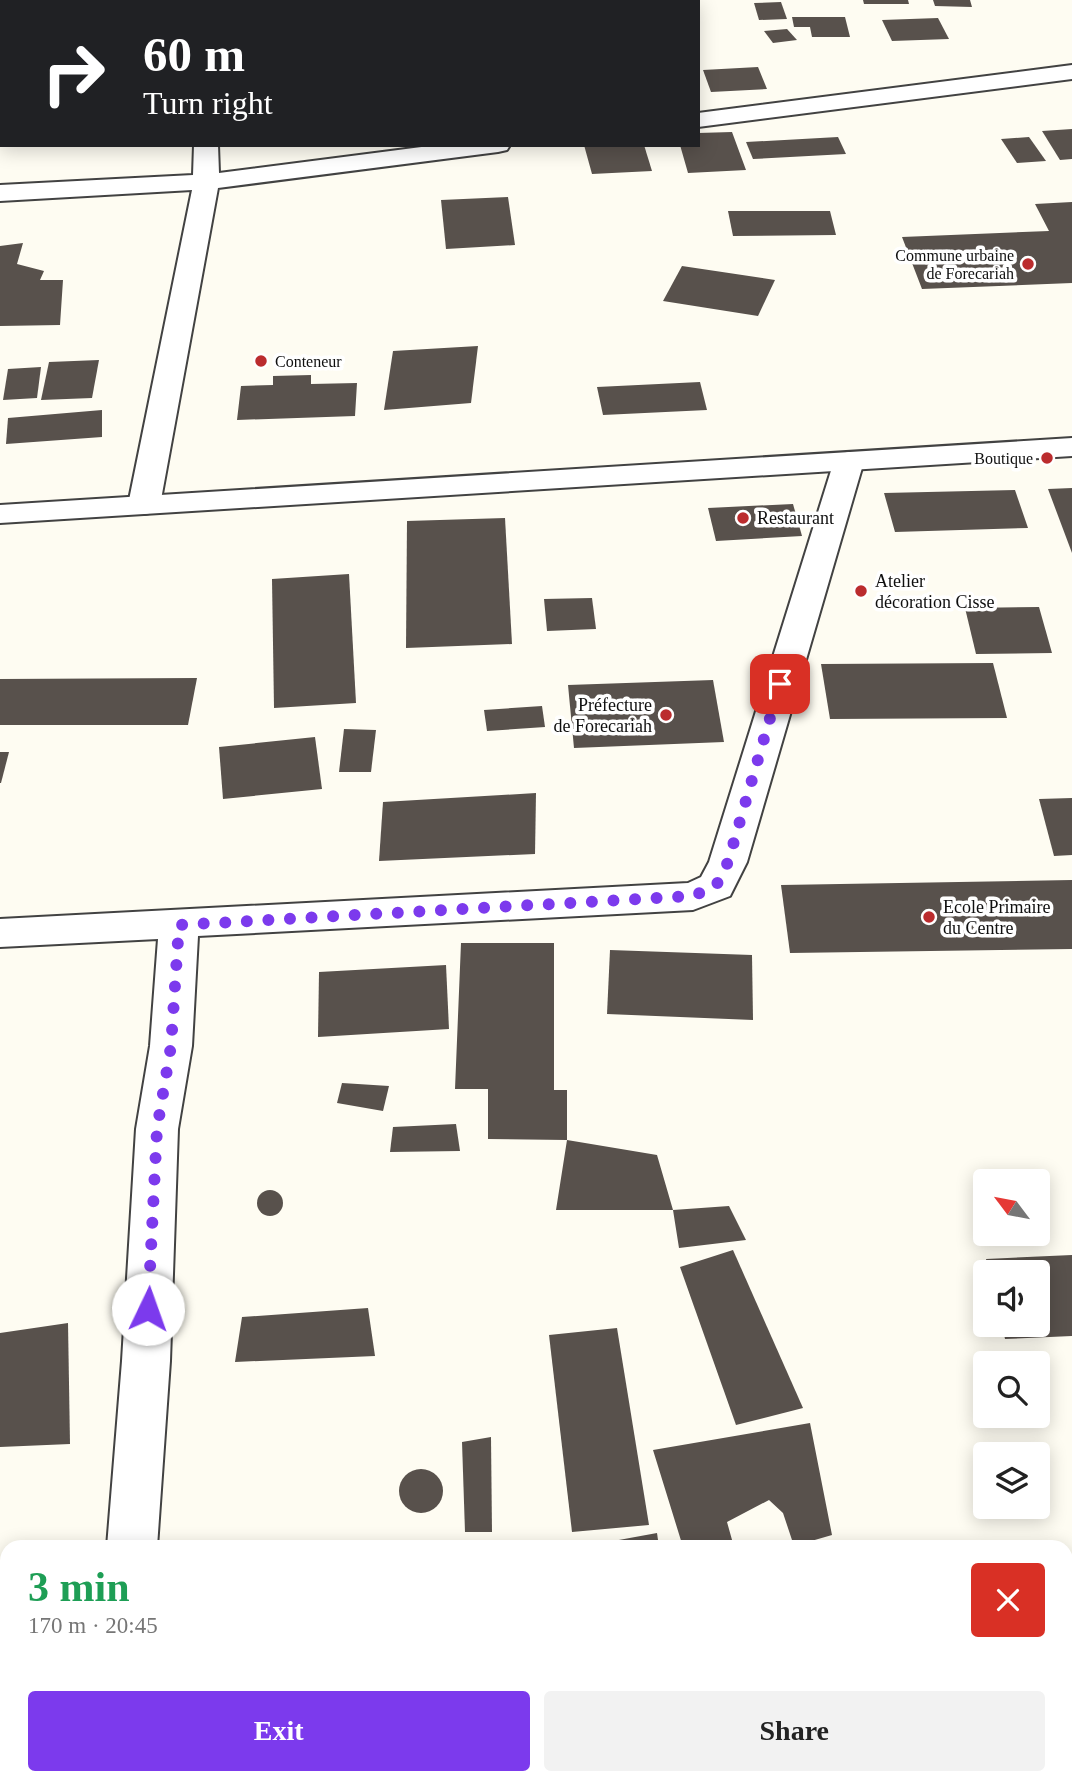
<!DOCTYPE html>
<html lang="en">
<head>
<meta charset="utf-8">
<style>
  :root { --surface:#fff; --page:#f2f2f2; --text:#222; --muted:#767676; --accent:#7c3aed }
  body { margin:0; font-family:"Times New Roman",serif; background:var(--page); color:var(--text); height:100vh; display:flex; flex-direction:column; font-size:26px; white-space:nowrap }
  * { box-sizing:border-box; margin:0 }
  p { font-size:23px; color:var(--muted) }
  .icon { flex:none; width:38px; height:38px; fill:none; stroke:currentColor; stroke-width:2; stroke-linecap:round; stroke-linejoin:round }
  .map { position:relative; flex:1; overflow:hidden }
  .panel { position:absolute; left:0px; top:1540px; width:1073px; height:245px; display:flex; flex-direction:column; background:var(--surface); border-radius:21px 21px 0 0; box-shadow:0 4px 18px #0003 }
  .panel>* { flex:none }
  .banner { position:absolute; left:0px; top:0px; width:700px; height:147px; box-shadow:0 4px 18px #0003; background:#202124; color:#fff; overflow:hidden }
  .needle { width:46px; rotate:302deg }
  .fabs { position:absolute; left:973px; top:1169px; display:grid; gap:14px }
  .fabs a { display:grid; place-items:center; width:77px; height:77px; border-radius:7px; background:var(--surface); box-shadow:0 4px 18px #0003; font-size:35px }
  .pin { position:absolute; display:grid; place-items:center; width:60px; height:60px; color:#fff; margin:-30px; border-radius:14px; box-shadow:0 4px 10px #0006 }
  .me { position:absolute; width:77px; margin:-38px; rotate:3deg; stroke-linejoin:round; filter:drop-shadow(0 0 5px #0008) }
  .turn { display:flex; align-items:center; gap:24px; height:147px; padding:0 28px; font-size:32px }
  .turn .icon { width:91px; height:91px; stroke-width:2.5 }
  .turn b { display:block; font-size:49px; line-height:60px }
  .round { display:grid; place-items:center; flex:none; width:74px; height:74px; border-radius:7px; background:var(--page) }
  .head { display:flex; align-items:center; justify-content:space-between; height:119px; padding:0 28px }
  h1 { font-size:42px; font-weight:800; line-height:52px; color:#1e9e55 }
  .action { display:flex; gap:14px; margin-top:auto; padding:14px 28px }
  .action a { flex:1; height:80px; border-radius:7px; background:var(--accent); color:#fff; font-size:28px; font-weight:800; line-height:80px; text-align:center }
  .action a+a { background:var(--page); color:var(--text) }
  .map>svg:first-child { display:block }
</style>
</head>
<body>
<div class="map">
<svg width="1072" height="1785" viewBox="0 0 1072 1785">
  <rect width="100%" height="100%" fill="#fefcf2"/>
  <g fill="#58514c">
    <path d="M863,0H908L909,4H864Z"/>
    <path d="M933,0H970L972,7L935,6Z"/>
    <path d="M781,2L787,19L759,20L754,3Z"/>
    <path d="M792,17H845L850,37H812L810,27H794Z"/>
    <path d="M938,18L949,39L892,41L882,20Z"/>
    <path d="M787,29L797,40L773,43L764,31Z"/>
    <path d="M758,67L767,89L711,92L703,70Z"/>
    <path d="M1072,129V159L1060,160L1042,131Z"/>
    <path d="M732,132L746,170L688,173L680,145H698V133Z"/>
    <path d="M838,137L846,154L753,159L746,142Z"/>
    <path d="M1029,137L1046,161L1017,163L1001,139Z"/>
    <path d="M584,145H644L652,171L592,174Z"/>
    <path d="M508,197L515,245L446,249L441,200Z"/>
    <path d="M1072,202V283L922,289L902,237L1049,231L1035,204Z"/>
    <path d="M728,211H830L836,235L733,236Z"/>
    <path d="M23,243L17,264L44,271L40,280H63L60,325L0,326V246Z"/>
    <path d="M682,266L775,280L758,316L663,301Z"/>
    <path d="M478,346L471,403L384,410L393,351Z"/>
    <path d="M99,360L92,398L41,400L49,362Z"/>
    <path d="M41,367L37,398L3,400L8,369Z"/>
    <path d="M311,375V384L357,383L355,416L237,420L241,386L273,385V376Z"/>
    <path d="M700,382L707,410L603,415L597,387Z"/>
    <path d="M102,410V437L6,444L8,418Z"/>
    <path d="M1072,488V553L1048,489Z"/>
    <path d="M1015,490L1028,528L895,532L884,493Z"/>
    <path d="M793,504L802,536L716,541L708,508Z"/>
    <path d="M505,518L512,644L406,648L407,521Z"/>
    <path d="M349,574L356,703L274,708L272,579Z"/>
    <path d="M592,598L596,629L547,631L544,599Z"/>
    <path d="M1039,607L1052,653L976,654L965,608Z"/>
    <path d="M993,663L1007,718L830,719L821,664Z"/>
    <path d="M197,678L188,725H0V679Z"/>
    <path d="M713,680L724,742L574,748L568,685Z"/>
    <path d="M542,706L545,727L487,731L484,710Z"/>
    <path d="M344,729L376,730L371,772H339Z"/>
    <path d="M315,737L322,789L223,799L219,747Z"/>
    <path d="M0,752H9L1,783H0Z"/>
    <path d="M536,793L535,854L379,861L383,802Z"/>
    <path d="M1072,798V855L1054,856L1039,799Z"/>
    <path d="M1072,880V949L790,953L781,885Z"/>
    <path d="M461,943H554V1090H567V1140L488,1139V1089H455Z"/>
    <path d="M610,950L752,955L753,1020L607,1014Z"/>
    <path d="M446,965L449,1029L318,1037L319,972Z"/>
    <path d="M342,1083L389,1086L383,1111L337,1103Z"/>
    <path d="M456,1124L460,1151L390,1152L393,1127Z"/>
    <path d="M567,1140L657,1155L673,1210L729,1206L746,1240L679,1248L673,1210H556Z"/>
    <circle cx="270" cy="1203" r="13"/>
    <path d="M733,1250L803,1408L736,1425L680,1267Z"/>
    <path d="M1072,1255V1336L1005,1339L1002,1325H1038V1272H989L986,1259Z"/>
    <path d="M368,1308L375,1356L235,1362L242,1317Z"/>
    <path d="M68,1323L70,1444L0,1447V1333Z"/>
    <path d="M617,1328L649,1525L572,1532L549,1335Z"/>
    <path d="M810,1423L832,1535L794,1546L783,1513L769,1500L727,1522L734,1547H683L653,1450Z"/>
    <path d="M491,1437L492,1532H465L462,1442Z"/>
    <circle cx="421" cy="1491" r="22"/>
    <path d="M657,1533L659,1547H586V1546Z"/>
  </g>
  <g fill="none" stroke-linecap="round" stroke-linejoin="round">
    <g stroke="#424242" stroke-width="4">
      <g id="minor">
        <rect x="198" y="0" width="22" height="2"/>
        <path d="M1072,65V79L698,127V113Z"/>
        <path d="M194,145H218L219,173L437,145H510L507,150L498,152L218,188L160,505L155,512L144,514L133,512L128,505L192,190L0,201V185L193,175Z"/>
        <path d="M849,452L860,455L864,461L747,862L730,896L693,910L198,936L192,1046L178,1129L170,1361L157,1547H107L122,1361L136,1129L150,1046L158,939L0,947V919L688,883L701,877L709,862L834,461L838,455Z"/>
        <path d="M1072,1560V1608L1066,1609V1561Z"/>
        <rect x="0" y="1667" width="7" height="52"/>
        <rect x="90" y="1778" width="54" height="7"/>
      </g>
    </g>
    <g stroke="#424242" stroke-width="4">
      <path id="tertiary" d="M1072,438V456L0,523V505Z"/>
    </g>
    <use href="#minor" fill="#fff" fill-rule="evenodd"/>
    <use href="#tertiary" fill="#fff" fill-rule="evenodd"/>
  </g>
  <g fill="none" stroke-linecap="round" stroke-linejoin="round">
    <path stroke="#7c3aed" stroke-width="12" stroke-dasharray="0 21.6" d="M148,1309L157,1129L171,1046L179,925L693,896L716,886L728,862L780,684"/>
  </g>
  <g fill="#bb2c2e" stroke="#fff" stroke-width="2.5">
    <circle cx="1028" cy="264" r="7"/>
    <circle cx="261" cy="361" r="7"/>
    <circle cx="1047" cy="458" r="7"/>
    <circle cx="743" cy="518" r="7"/>
    <circle cx="861" cy="591" r="7"/>
    <circle cx="666" cy="715" r="7"/>
    <circle cx="929" cy="917" r="7"/>
  </g>
  <g text-anchor="middle" dominant-baseline="central" stroke-width="7" stroke-linejoin="round" paint-order="stroke">
    <g font-size="16" fill="#0f0f0f" stroke="#fff" text-anchor="end">
      <text x="1014" y="255">Commune urbaine<tspan x="1014" dy="18">de Forecariah</tspan></text>
      <text x="275" y="361" text-anchor="start">Conteneur</text>
      <text x="1033" y="458">Boutique</text>
    </g>
    <g font-size="18" fill="#0f0f0f" stroke="#fff" text-anchor="start">
      <text x="757" y="518">Restaurant</text>
      <text x="875" y="581">Atelier<tspan x="875" dy="21">décoration Cisse</tspan></text>
      <text x="652" y="705" text-anchor="end">Préfecture<tspan x="652" dy="21">de Forecariah</tspan></text>
      <text x="943" y="907">Ecole Primaire<tspan x="943" dy="21">du Centre</tspan></text>
    </g>
  </g>
</svg>
<div class="fabs">
<a><svg class="needle" viewBox="-14 -14 28 28"><path d="M0-13l5 13h-10z" fill="#e53935"/><path d="M0 13l5-13h-10z" fill="#767676"/></svg></a>
<a><svg class="icon" aria-label="sound" viewBox="0 0 24 24"><path d="M4 9h4l5-4v14l-5-4H4zM17 9q2 3 0 6"/></svg></a>
<a><svg class="icon" aria-label="search" viewBox="0 0 24 24"><circle cx="10" cy="10" r="6"/><path d="M15 15l6 6"/></svg></a>
<a><svg class="icon" aria-label="layers" viewBox="0 0 24 24"><path d="M12 4l9 5-9 5-9-5zM3 14l9 5 9-5"/></svg></a>
</div>
<div class="pin" style="left:780px;top:684px;background:#d93025"><svg class="icon" aria-label="arrive" viewBox="0 0 24 24"><path d="M6 21V4h12l-3 4 3 4H6"/></svg></div>
<svg class="me" style="left:148px;top:1309px" viewBox="-20 -20 40 40"><circle r="19" fill="#fff"/><path d="M0-13L10 11 0 6-10 11z" fill="#7c3aed"/></svg>
<div class="banner">
<div class="turn"><svg class="icon" aria-label="right" viewBox="0 0 24 24"><path d="M7 20v-9h11M14 6l5 5-5 5"/></svg><div><b>60 m</b>Turn right</div></div>
</div>
<section class="panel">
<div class="head"><div><h1>3 min</h1><p>170 m · 20:45</p></div><a class="round" style="background:#d93025;color:#fff"><svg class="icon" aria-label="close" viewBox="0 0 24 24"><path d="M6 6l12 12M18 6L6 18"/></svg></a></div>
<div class="action"><a>Exit</a><a>Share</a></div>
</section>
</div>
</body>
</html>
